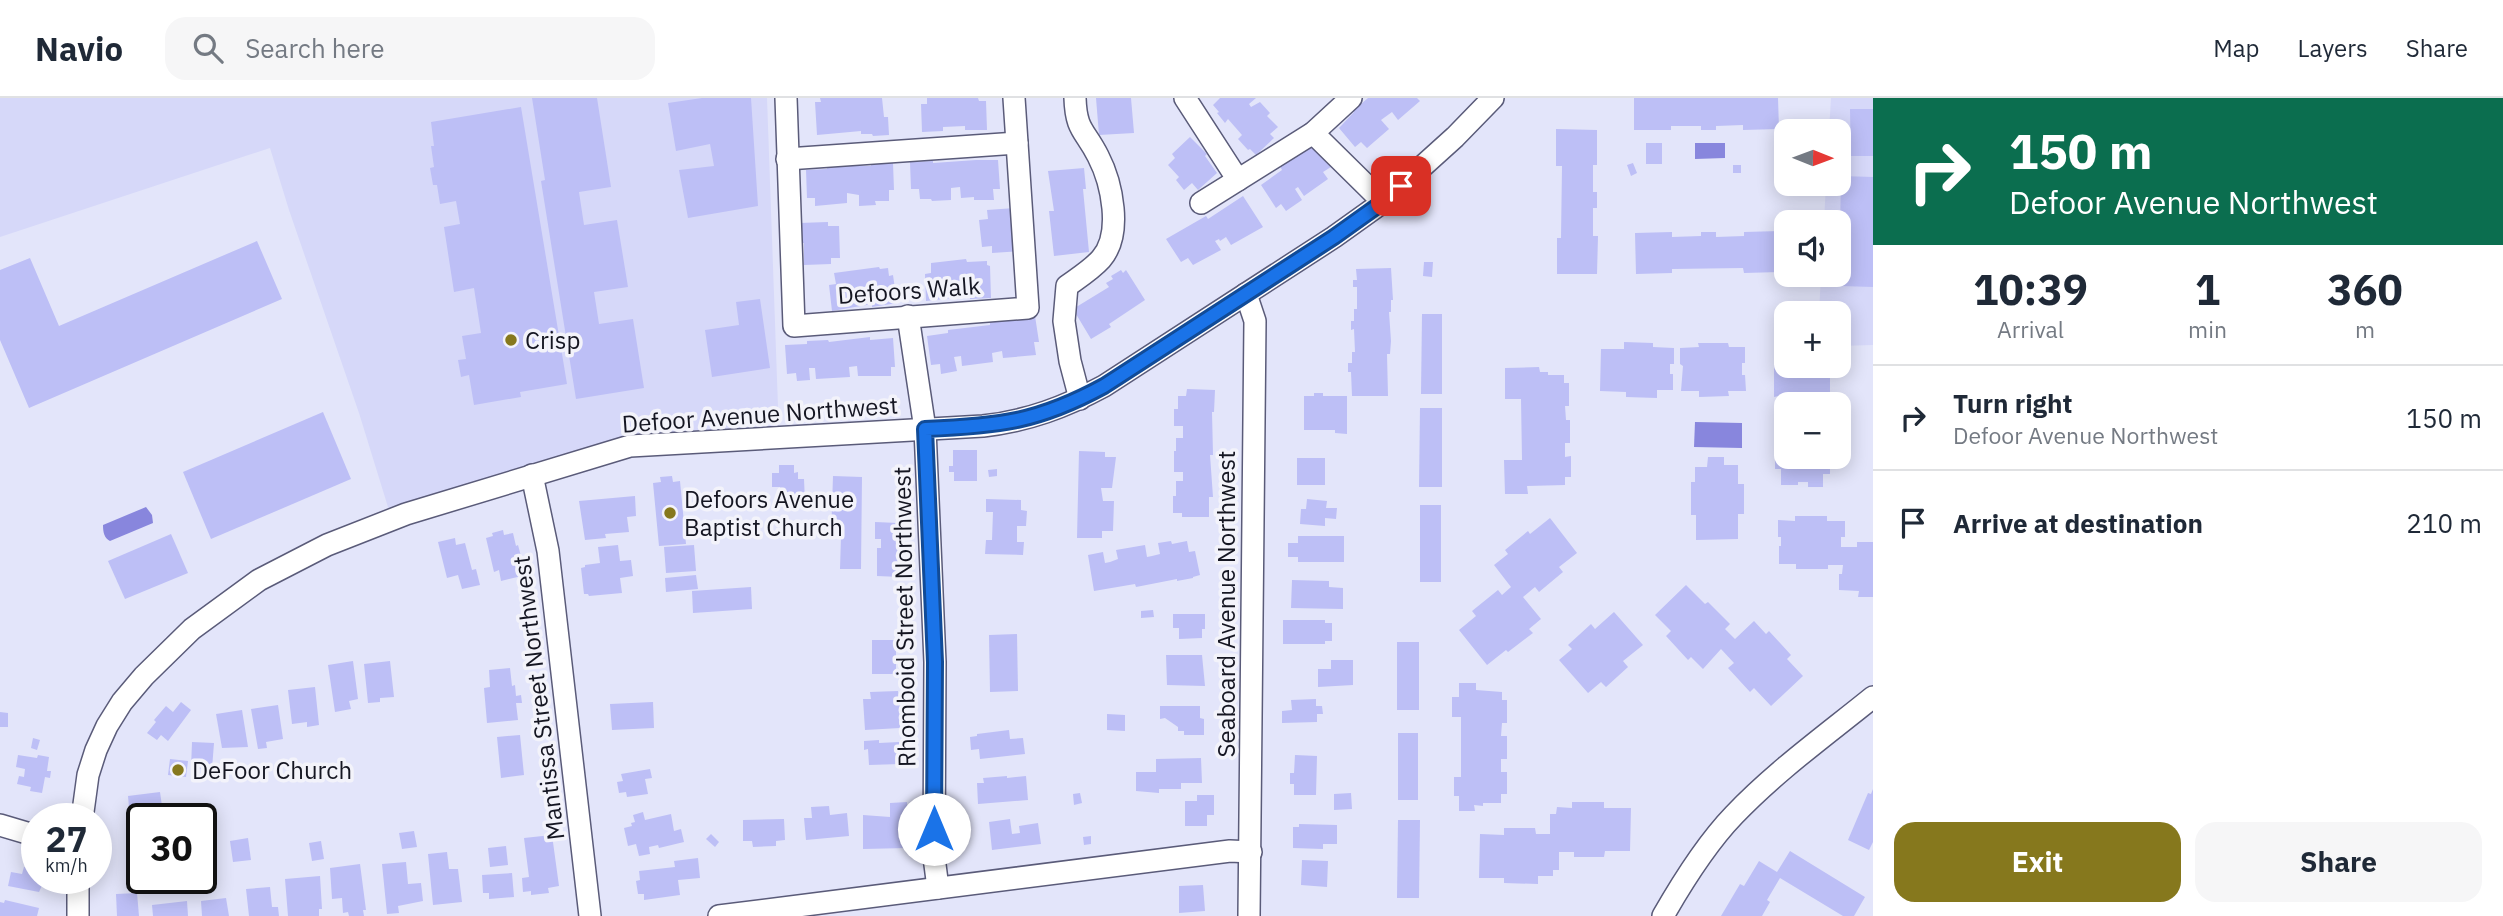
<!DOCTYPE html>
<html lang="en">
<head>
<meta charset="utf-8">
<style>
  :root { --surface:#fff; --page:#f6f6f7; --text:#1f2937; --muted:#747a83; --line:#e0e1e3; --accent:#86781d }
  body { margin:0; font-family:"IBM Plex Sans",sans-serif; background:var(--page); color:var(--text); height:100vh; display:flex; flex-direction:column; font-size:26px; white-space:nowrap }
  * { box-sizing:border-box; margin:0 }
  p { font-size:23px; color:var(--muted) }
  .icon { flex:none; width:38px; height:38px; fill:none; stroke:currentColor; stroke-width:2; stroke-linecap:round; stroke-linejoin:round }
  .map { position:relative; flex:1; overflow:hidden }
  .panel { display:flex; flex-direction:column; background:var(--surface); width:630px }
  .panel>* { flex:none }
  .hud { background:#0b6e4f; color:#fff; overflow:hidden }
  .needle { width:46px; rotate:91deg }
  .controls { position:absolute; left:1774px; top:21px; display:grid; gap:14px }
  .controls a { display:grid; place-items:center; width:77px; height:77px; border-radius:14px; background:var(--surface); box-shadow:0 4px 18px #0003; font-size:35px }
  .speed { position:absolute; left:21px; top:705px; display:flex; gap:14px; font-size:35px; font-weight:700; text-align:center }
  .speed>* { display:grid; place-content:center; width:91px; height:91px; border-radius:50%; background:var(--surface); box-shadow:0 4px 18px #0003; line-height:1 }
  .speed small { font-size:18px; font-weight:400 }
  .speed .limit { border:4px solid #111; border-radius:10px; background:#fff; color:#111 }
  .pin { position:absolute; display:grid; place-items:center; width:60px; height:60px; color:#fff; margin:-30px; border-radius:14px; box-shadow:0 4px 10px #0006 }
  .me { position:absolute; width:77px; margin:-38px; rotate:0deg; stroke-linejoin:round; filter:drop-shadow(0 0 5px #0008) }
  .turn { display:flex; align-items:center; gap:24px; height:147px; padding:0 21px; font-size:32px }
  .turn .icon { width:91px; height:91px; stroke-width:2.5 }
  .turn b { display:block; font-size:49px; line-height:60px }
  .eta { display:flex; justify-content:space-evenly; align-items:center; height:119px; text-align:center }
  .eta b { font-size:42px; font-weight:700; line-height:49px }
  .button { display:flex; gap:14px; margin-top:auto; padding:14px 21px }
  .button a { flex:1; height:80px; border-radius:21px; background:var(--accent); color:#fff; font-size:28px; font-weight:700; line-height:80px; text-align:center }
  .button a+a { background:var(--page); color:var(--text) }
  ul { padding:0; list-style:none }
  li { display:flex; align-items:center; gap:21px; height:105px; padding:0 21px; border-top:2px solid var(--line) }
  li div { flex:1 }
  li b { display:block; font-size:26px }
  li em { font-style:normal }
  header { display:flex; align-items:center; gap:42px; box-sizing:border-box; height:98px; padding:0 35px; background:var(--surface); border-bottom:2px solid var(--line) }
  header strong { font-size:33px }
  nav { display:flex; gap:38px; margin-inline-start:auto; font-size:24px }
  .search { width:490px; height:63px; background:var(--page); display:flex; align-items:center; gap:18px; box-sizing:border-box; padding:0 24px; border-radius:21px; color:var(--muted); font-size:26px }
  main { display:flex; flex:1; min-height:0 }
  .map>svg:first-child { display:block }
</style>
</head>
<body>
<header>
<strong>Navio</strong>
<div class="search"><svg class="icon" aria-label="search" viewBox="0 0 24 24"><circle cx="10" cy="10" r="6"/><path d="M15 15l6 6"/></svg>Search here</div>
<nav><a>Map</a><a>Layers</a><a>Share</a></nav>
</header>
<main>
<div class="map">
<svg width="1873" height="818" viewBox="0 0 1873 818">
  <rect width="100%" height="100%" fill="#e3e5fa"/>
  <g fill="#d6d8f9">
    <path d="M0,0H767L779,337L630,348L392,422L359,315L289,112L270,50L0,139Z"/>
    <path d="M1831,0H1873V247L1839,248V215H1819L1821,177H1839V124H1824L1826,86H1839V33H1829Z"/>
  </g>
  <g fill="#8886dd">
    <path d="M1695,45H1725V60L1695,61Z"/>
    <path d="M1695,324L1742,325V350L1694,349Z"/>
    <path d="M146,409L152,417L153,425L110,443C104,440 103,434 103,427Z"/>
  </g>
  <g fill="#bdbff6">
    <path d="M532,0H597L611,89L579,94L584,127L617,122L628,189L594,194L599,226L633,221L644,290L576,301L541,83L545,82Z"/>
    <path d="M702,0H751L758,108L688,120L679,72L714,68L710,46L676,53L668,5Z"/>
    <path d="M820,0H882L884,19H888L889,37L873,38L872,36H861V33L817,37L815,4H821Z"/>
    <path d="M927,0H978L979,3H986L987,32H965V28L943,29V33L922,34L921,6H927Z"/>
    <path d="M1096,0H1131L1134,35L1099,37Z"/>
    <path d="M1220,0H1256L1249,6L1251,9L1260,4L1270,15L1267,18L1278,29L1270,36L1274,40L1256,57L1250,51L1248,52L1238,41L1242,37L1228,21L1225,25L1217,15L1219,14L1213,7Z"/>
    <path d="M1368,0H1417L1420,3L1398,22L1392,14L1381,22L1389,31L1367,50L1361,44L1355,49L1339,30L1354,14L1353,13Z"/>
    <path d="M1634,0H1778L1779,31L1743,32V27L1716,28V32H1701V28H1671V32H1634Z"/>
    <path d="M521,9L567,286L520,294L521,299L474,307L469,277L461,279L458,262L466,261L462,238L481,235L474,190L454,194L444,129L460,126L456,103L440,106L437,87H433L430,70L434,69L431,48H434L431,24Z"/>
    <path d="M1850,11H1873V58H1851Z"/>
    <path d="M1556,31L1597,32V67H1593V94H1597V110H1593V138H1598L1597,176H1557V140H1561L1562,68H1556Z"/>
    <path d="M1190,39L1207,56L1205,58L1217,75L1198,92L1192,85L1184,92L1176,82L1179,79L1168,67L1175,60L1172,56Z"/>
    <rect x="1646" y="45" width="16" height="21"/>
    <path d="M1316,46L1331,69L1323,74L1328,81L1304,98L1298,89L1295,91L1302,102L1286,113L1281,106L1276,110L1261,87L1282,72L1280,68Z"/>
    <path d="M976,62H998L1000,91H993L994,102H974V99L961,100L960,89L951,90V102L932,103L931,101H920L919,91H911L910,64L933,63V65Z"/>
    <path d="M893,65L894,92H889V103H875L876,107L859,108V97L847,95V105L815,108V100H807L806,72L827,71L826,68H871V66Z"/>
    <path d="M1633,65L1637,75L1631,78L1627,67Z"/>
    <rect x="1733" y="67" width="8" height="8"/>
    <path d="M1084,70L1086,91H1083L1089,154L1054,158L1049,113H1054L1048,73Z"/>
    <path d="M1841,78L1873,79V189L1841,188L1842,169H1839V160H1842L1843,135L1840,134Z"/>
    <path d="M1243,98L1263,129L1231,147L1226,139L1220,143L1219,141L1215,143L1221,152L1193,167L1188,160L1181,164L1166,141L1206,118L1208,121Z"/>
    <path d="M1015,110L1020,153L992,155V148L982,149L979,122L988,121L987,112Z"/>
    <path d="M828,124V128H839L840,160H831V166L804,167V145H800L799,125Z"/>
    <path d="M1780,133L1781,174L1744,175L1743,170L1672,171V175L1636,176L1635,135L1672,134V139L1701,138V134H1716V139L1744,138V134Z"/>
    <path d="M257,143L282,201L29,310L0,242V172L30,160L59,228Z"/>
    <path d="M966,161L967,164L987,163V167L990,168L991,200L970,201V198L926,203L925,176L931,175V165Z"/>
    <path d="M1424,164H1433L1432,179L1423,178Z"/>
    <path d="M879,169L880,171L888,170L889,178L893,177L897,205L872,209V206L832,213L829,187L836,186L834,175Z"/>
    <path d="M1391,170L1393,202H1391V214H1389L1391,243L1390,256H1387L1388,298H1352L1351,274H1348V265H1352V254H1355L1354,231L1351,232V223H1354V211H1357V189H1353V182H1357L1356,171Z"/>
    <path d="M1121,172L1123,175L1126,172L1145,202L1109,226L1111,229L1091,241L1073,211L1109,189L1106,185L1113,181L1111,178Z"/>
    <path d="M760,201L770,270L712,279L705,232L739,227L736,204Z"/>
    <path d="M1422,216H1442V296H1421Z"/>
    <path d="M1035,218L1039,244H1034L1036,257L1003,260L1002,253L992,255L993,264L962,268L961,258L954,259L957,273L941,276L940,266L931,267L927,238L948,235V232L990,227V223Z"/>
    <path d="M870,239V242L893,240L895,269H891V278H858L857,268L849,269L850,279L816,281L815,270H809L810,282L797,283L796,275L787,276L785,247L807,246V243L828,242L829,244Z"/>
    <path d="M1787,242V268H1830V300H1823L1824,306H1787V315H1779V298L1774,299V267H1779V243Z"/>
    <path d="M1624,244L1653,245V249L1674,250V266H1670V276H1673V292H1657V300L1626,299V294L1600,293L1601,251H1624Z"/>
    <path d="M1698,245H1728L1729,249H1745V265H1742V277H1745L1746,293H1728L1729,298L1699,299V293H1681L1683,268L1680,266V250L1699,249Z"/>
    <path d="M1539,269L1540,274H1548V277H1564V285H1569V308H1565L1566,322H1570V345H1565V359L1571,358V379H1565V387L1527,388L1528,396H1505L1504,362H1522L1521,301H1505V270Z"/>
    <path d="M1187,291L1215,292L1214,314H1212L1213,357H1210L1213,399H1209V419H1182V415H1173V398H1176V383H1183V374H1174V353H1176V340H1183V328H1174V311H1178V298H1186Z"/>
    <path d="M1314,295H1323V298H1347V336L1335,335V332H1304V298H1314Z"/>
    <path d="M1420,310H1442V389H1419Z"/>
    <path d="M323,314L351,381L211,441L183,374Z"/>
    <path d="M1780,324H1787V359H1830V376H1823V389H1808V384H1798V387H1781V371H1775V341H1780Z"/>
    <path d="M953,352H977V383H954V374H949V368H953Z"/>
    <path d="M1079,353L1105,354V359H1116L1112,390H1101L1103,403H1114L1113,433H1102V440H1077Z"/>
    <path d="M1708,359H1724V367H1738V386H1744V416H1738V441L1696,442V417H1691V384H1695V369H1707Z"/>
    <rect x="1297" y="360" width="28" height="27"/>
    <path d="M779,367H794V375L798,374V381H804L805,404L781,405L780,389H772V375H779Z"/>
    <path d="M997,371V378L989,379L988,372Z"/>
    <path d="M672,378L673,384L680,383L686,446L659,448L653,385L661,384L660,379Z"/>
    <path d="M833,378L862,379L861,471H840L841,438H831Z"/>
    <path d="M635,398L636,418L627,419L629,434L605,436L606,440L585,442L579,403Z"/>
    <path d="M986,401L1021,402V412L1027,413L1026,428H1017V444H1024L1023,457L985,456L986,442H992L993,414H986Z"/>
    <path d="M1307,401L1327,403L1326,410H1337L1336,421L1325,420V428L1300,426L1301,411H1306Z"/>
    <rect x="1420" y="407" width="21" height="77"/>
    <path d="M1795,418H1827V423H1845V439H1841V449H1857V444H1873V499H1858L1859,493L1839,492V476H1842L1843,467H1828V471H1796V466H1779V448H1781V439H1778V422L1795,423Z"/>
    <path d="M1550,420L1577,455L1559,469L1563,474L1539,494L1535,489L1523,499L1541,521L1529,531L1533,535L1508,554L1506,552L1487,567L1459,532L1476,518L1472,513L1498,492L1502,497L1511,489L1494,467L1508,456L1505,452L1528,433L1530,436Z"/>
    <path d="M875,424L898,425L897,448H900V479L877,478V450H881V441H875Z"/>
    <path d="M503,432L504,437L513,435L516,448L518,447L526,477L501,483L499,472L494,474L486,440L493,438L492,435Z"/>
    <path d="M171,436L188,475L125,501L108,463Z"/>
    <path d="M1298,438H1344V464H1298V459H1288V445H1298Z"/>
    <path d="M455,440L456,447L465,445L472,472L476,471L480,487L462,491L458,477L447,480L438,444Z"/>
    <path d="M1171,443L1172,446L1187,443L1189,454L1195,453L1200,477L1193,479V480L1177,483V481L1136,489L1135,486L1094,493L1088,457L1103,454L1105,465L1110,464L1118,461L1116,452L1145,447L1147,459L1152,458L1160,456L1158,445Z"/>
    <path d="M618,447L620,463L631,462L633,478L620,480L622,495L589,498L588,496H584L581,470L585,469V467L600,465L598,449Z"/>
    <path d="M694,447L696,473L666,475L664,449Z"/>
    <path d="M696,477L698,491L666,494L665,480Z"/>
    <path d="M1292,482L1329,483V489L1343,490V511L1291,510Z"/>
    <path d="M1686,487L1705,506L1708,504L1730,526L1725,531L1735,541L1754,523L1766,536L1769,533L1791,557L1787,561L1803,578L1771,608L1754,590L1750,594L1728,570L1734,565L1721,551L1703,571L1691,559L1688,562L1666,538L1671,533L1655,517Z"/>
    <path d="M751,489L752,511L693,515L692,493Z"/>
    <path d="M1153,512L1154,519L1141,520V513Z"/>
    <path d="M1614,514L1643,547L1623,563L1628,569L1606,589L1601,584L1588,595L1559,562L1572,551L1568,547L1591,526L1595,531Z"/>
    <path d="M1173,516H1205V531H1202V540L1179,541V530H1173Z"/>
    <path d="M1283,522H1325V525H1332V543H1325V546H1283Z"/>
    <path d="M1017,536L1018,593L990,594L989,537Z"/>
    <rect x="872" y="542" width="24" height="34"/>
    <rect x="1397" y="544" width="22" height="68"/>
    <path d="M1166,557H1202L1205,588L1167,587Z"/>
    <path d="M1331,562H1353V587L1318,589V571H1331Z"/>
    <path d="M353,563L358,601L349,603L351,611L335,614L328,567Z"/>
    <path d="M390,563L394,599L380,600V604L368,605L364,566Z"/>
    <path d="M510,570L512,588L515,587L516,598L521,597L522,605H516L518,622L487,625L484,590L490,589L489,572Z"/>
    <path d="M1459,585H1476V592L1502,594V602H1507V625H1502L1501,638H1507V661H1501V674H1507V696H1501V705H1483V708L1474,707L1475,713H1459V698H1454V679H1461V619H1452V599H1459Z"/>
    <path d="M315,589L319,627L307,629V624L292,626L288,592Z"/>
    <path d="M898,593L899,603H905L906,617L900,618V630L865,632L863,601H871L870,594Z"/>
    <path d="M1316,601V608H1322L1323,616H1317V624L1282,625V613L1292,612L1291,602Z"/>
    <path d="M181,604L191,612L168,643L161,637L157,642L147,635L156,624L154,622L166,608L173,614Z"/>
    <path d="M653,604L654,630L612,632L610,606Z"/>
    <path d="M278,607L283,641L266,644L267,650L258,651L251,611Z"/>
    <path d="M1160,608H1200V620L1204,621V637H1184V633H1178V629L1165,620L1160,621Z"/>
    <path d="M242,612L248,649L222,650L216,616Z"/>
    <path d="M0,614L8,615V629H0Z"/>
    <path d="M1107,616L1125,617V633L1107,632Z"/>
    <path d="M1009,632L1010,641L1023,640L1025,656L980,661L979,651L971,652L970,639L977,638V636Z"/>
    <rect x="1398" y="635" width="20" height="67"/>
    <path d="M520,637L524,677L501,680L497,639Z"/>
    <path d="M33,640L40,642L37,652L31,650Z"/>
    <path d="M879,642V645L899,644V647H906V662H899L900,666L869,667L868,651L864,652V643Z"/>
    <path d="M192,644L214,645L212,671L191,670Z"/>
    <path d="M18,657L37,660L38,657L49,659L47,673H51L50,680L45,679L42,695L30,693L31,689L17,686L19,678L24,679L25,671L16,669Z"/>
    <path d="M1295,657L1317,658L1316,697H1294V686H1290V675H1294Z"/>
    <path d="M1201,660L1202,685H1181V691H1159V695L1136,693V674H1156V661Z"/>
    <path d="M170,661L188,663L186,679L168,677Z"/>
    <path d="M650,671L652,680L645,681L648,696L627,699L626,694L619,695L617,684L623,683L621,676Z"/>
    <path d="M1007,678V680L1026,678L1028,702L978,706L977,685H984L983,680Z"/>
    <path d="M1873,691V744L1869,752L1848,742L1868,695L1871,696Z"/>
    <path d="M160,694L162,708L149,710L150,718L130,721L128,698Z"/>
    <path d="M1080,695L1082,705L1074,707L1073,696Z"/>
    <path d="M1351,695L1352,711L1334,712V696Z"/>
    <path d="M1197,697H1214V717H1207V728H1185V703H1197Z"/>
    <path d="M907,704V750L863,751V717L890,719V705Z"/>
    <path d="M1572,704H1604V710H1631L1630,753H1605L1604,759H1574V754H1559V772H1553V778H1538V786L1504,785V780H1479L1480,736L1504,737V730H1535L1536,736H1550V716H1556L1557,709L1572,710Z"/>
    <path d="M829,708L830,717L847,715L849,738L806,742L804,720H812L811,709Z"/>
    <path d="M643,714L645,722L671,716L674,733L681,731L684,744L659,750L658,747L649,749L650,756L639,758L636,746L628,748L624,730L632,728L631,725L635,724L633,717Z"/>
    <path d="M784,721L785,742L776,743V748L753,749L752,743H743V722Z"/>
    <path d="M1010,721L1012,736L1020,735L1019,728L1038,725L1041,746L992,752L989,724Z"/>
    <path d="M1398,722H1420L1419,800H1397Z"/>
    <path d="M1299,726L1337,727V746H1323V751L1293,750V729H1299Z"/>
    <path d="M414,733L417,749L402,751L399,735Z"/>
    <path d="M711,736L719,744L715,749L706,741Z"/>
    <path d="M552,737L559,788L548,790L549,795L531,797V793L523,794L522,780L529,779L524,740Z"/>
    <path d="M1091,738V746L1084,747L1083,739Z"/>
    <path d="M248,740L251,762L233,764L230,743Z"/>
    <path d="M321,743L324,761L312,763L309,745Z"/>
    <path d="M506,748L508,767L490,769L488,750Z"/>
    <path d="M1790,753L1865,799L1854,818H1843L1780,780L1767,802L1770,804L1762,818H1721L1740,786L1744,788L1759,763L1777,774Z"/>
    <path d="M447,754L449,771H458L462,804L433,807L428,756Z"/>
    <path d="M698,760L700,780L678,782L680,797L644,802V796H638L636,783L640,782L639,773L675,769L674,763Z"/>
    <path d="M132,762H141L143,784L134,785Z"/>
    <path d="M1302,762L1328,763L1327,789L1301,787Z"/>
    <path d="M33,764H37V780L45,781L39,794L8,788L11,774L22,776L24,769L31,770Z"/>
    <path d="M406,764L408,786L421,785L423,803L398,808L399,815L387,816L382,766Z"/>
    <path d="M360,766L366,812H363L364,818H349L348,814L343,815L342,800L332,801L330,770Z"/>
    <path d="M512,775L514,799L489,801V795H483L482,777Z"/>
    <path d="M320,778L322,811H319V818H288L285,781Z"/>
    <path d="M1203,787L1205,813L1179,815V788Z"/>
    <path d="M270,789L272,809H278L279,818H249L246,791Z"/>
    <path d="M137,795L139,818H117L116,796Z"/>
    <path d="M226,800L229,818H202L201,803Z"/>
    <path d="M5,802L39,810L37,818H0V804L4,805Z"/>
    <path d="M187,803L188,818H153L152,807Z"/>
  </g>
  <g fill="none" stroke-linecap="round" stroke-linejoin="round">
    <g stroke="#5a5b79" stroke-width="24">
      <g id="minor">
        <path d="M786,0L794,228L1028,210L1014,0"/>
        <path d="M1075,0C1076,33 1085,32 1098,58C1112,85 1123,136 1101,161C1091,172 1078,180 1067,188L1064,223L1070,263L1080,301"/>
        <path d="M1185,0L1238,82"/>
        <path d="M1313,35L1383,104"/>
        <path d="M787,61L1017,45"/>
        <path d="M1201,105L1313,35L1351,0"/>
        <path d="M1246,196L1255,223L1249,818"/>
        <path d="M908,218L925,331L935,564L934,759L938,790"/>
        <path d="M532,377L548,453L590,818"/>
        <path d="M82,721L88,677L96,652L107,628L122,604L144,578L192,531L259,482L327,447L406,416L630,348L983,328C1028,323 1065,309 1104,288L1334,139L1383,104L1455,39L1493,0"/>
        <path d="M0,727L37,738"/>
        <path d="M78,818V780"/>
        <path d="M719,818L1230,753L1251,754"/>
        <path d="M1663,818C1683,783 1706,746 1734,717C1776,673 1826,637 1873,599"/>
      </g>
    </g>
    <use href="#minor" stroke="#fff" stroke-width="21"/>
  </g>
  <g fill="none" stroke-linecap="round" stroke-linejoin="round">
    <g stroke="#114b97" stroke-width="18">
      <path id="route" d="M934,731L935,564L925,331C999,328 1038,324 1104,288L1334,139L1383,104L1401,88"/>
    </g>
    <use href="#route" stroke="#1a73e8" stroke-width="12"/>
  </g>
  <g fill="#86781d" stroke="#f3f3fa" stroke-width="2.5">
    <circle cx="511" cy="242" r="7"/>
    <circle cx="670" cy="415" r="7"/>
    <circle cx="178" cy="672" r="7"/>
  </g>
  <g text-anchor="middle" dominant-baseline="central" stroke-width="7" stroke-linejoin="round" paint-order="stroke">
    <g font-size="24" fill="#151622" stroke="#f3f3fa">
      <text transform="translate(909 192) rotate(-4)">Defoors Walk</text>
      <text transform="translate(760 316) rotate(-4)">Defoor Avenue Northwest</text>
      <text transform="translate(1226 506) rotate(-90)">Seaboard Avenue Northwest</text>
      <text transform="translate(904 519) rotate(-91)">Rhomboid Street Northwest</text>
      <text transform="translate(538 600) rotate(-97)">Mantissa Street Northwest</text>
    </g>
    <g font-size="24" fill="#151622" stroke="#f3f3fa" text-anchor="start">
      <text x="525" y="242">Crisp</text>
      <text x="684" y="401">Defoors Avenue<tspan x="684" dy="28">Baptist Church</tspan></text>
      <text x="192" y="672">DeFoor Church</text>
    </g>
  </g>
</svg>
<div class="controls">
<a><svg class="needle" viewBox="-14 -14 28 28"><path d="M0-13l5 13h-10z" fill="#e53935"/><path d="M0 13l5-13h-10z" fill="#747a83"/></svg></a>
<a><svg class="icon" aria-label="sound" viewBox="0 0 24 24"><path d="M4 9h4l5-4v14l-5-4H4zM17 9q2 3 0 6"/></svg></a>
<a>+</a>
<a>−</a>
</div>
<div class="speed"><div>27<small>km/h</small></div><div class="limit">30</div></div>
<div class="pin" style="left:1401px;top:88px;background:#d93025"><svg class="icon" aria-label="arrive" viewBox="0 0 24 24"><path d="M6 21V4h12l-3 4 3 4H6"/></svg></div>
<svg class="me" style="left:934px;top:731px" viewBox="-20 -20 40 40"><circle r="19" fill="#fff"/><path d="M0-13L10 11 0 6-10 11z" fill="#1a73e8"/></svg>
</div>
<section class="panel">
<div class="hud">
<div class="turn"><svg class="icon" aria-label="right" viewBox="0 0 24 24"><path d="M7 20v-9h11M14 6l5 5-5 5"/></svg><div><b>150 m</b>Defoor Avenue Northwest</div></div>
</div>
<div class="eta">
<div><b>10:39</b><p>Arrival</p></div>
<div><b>1</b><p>min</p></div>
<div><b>360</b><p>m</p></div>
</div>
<ul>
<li><svg class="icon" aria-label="right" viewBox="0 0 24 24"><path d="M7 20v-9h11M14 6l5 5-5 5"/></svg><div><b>Turn right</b><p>Defoor Avenue Northwest</p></div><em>150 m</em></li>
<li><svg class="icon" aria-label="arrive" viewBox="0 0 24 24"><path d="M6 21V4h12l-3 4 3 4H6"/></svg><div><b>Arrive at destination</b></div><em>210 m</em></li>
</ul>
<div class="button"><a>Exit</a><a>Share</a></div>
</section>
</main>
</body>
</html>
